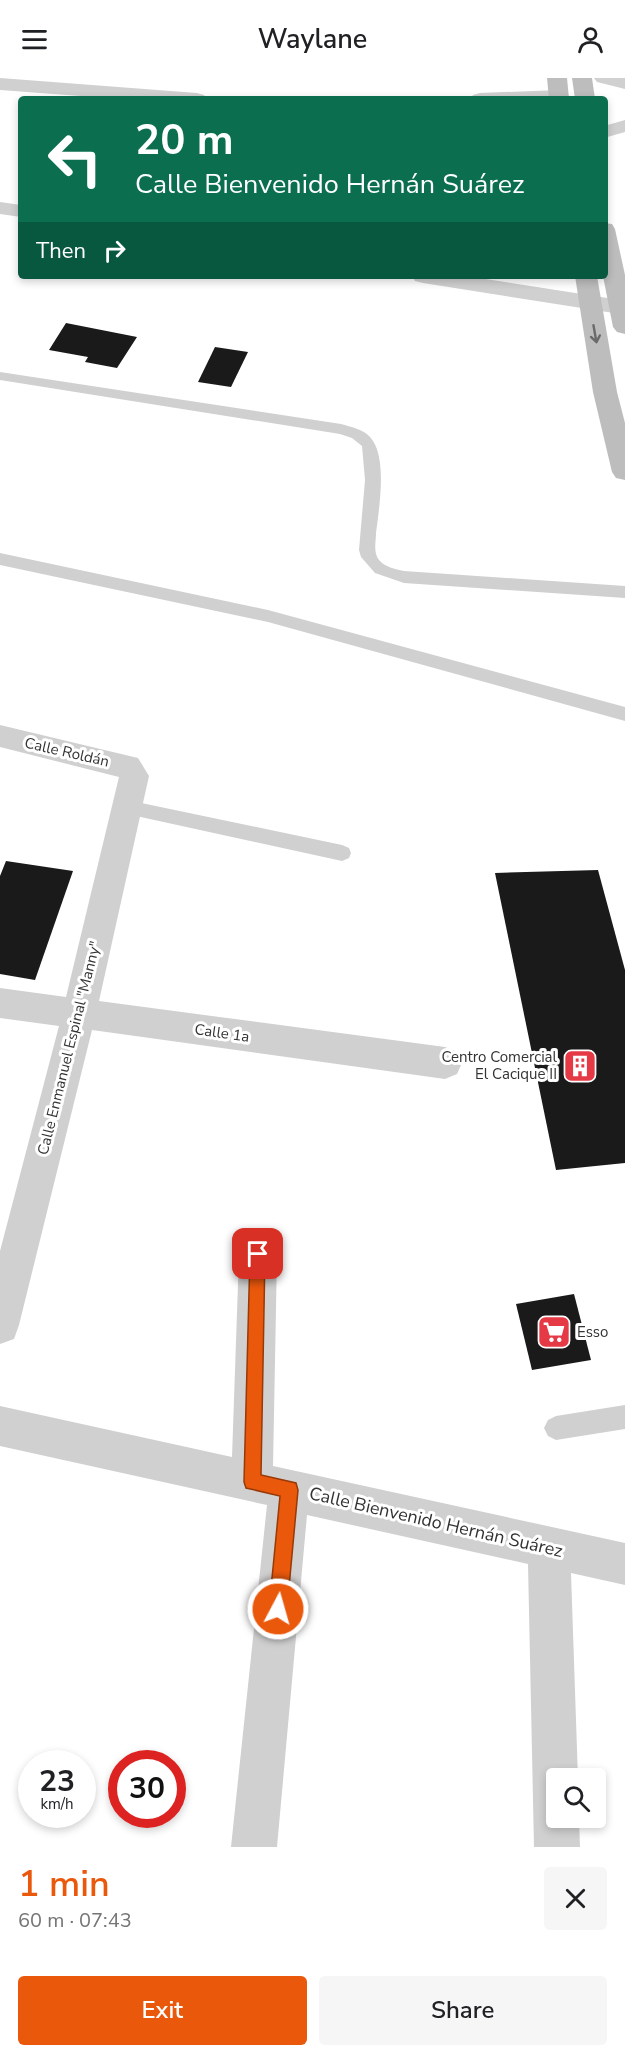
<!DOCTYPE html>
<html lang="en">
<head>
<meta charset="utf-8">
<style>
  :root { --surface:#fff; --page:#f6f6f6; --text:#202124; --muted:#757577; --accent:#ea580c }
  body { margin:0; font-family:"Nunito Sans",sans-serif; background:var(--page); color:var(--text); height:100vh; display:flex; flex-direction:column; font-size:22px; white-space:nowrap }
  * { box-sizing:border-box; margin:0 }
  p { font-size:20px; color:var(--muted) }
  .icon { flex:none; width:33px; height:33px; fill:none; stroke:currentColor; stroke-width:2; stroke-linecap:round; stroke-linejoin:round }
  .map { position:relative; height:1769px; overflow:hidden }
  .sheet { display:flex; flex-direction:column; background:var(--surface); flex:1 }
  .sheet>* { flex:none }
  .banner { position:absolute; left:18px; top:18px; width:590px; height:183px; border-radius:6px; box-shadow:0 3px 9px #0003; background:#0b6e4f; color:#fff; overflow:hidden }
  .fabs { position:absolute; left:546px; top:1690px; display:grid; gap:12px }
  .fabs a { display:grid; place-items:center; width:60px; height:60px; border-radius:6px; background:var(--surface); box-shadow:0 3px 9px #0003; font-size:30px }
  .speed { position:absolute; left:18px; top:1672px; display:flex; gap:12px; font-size:30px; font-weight:700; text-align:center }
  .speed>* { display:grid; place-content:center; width:78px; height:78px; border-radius:50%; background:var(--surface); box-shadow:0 3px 9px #0003; line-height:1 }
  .speed small { font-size:15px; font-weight:400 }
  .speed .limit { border:9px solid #d22; background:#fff; color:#111 }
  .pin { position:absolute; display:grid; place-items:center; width:51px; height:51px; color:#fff; margin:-26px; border-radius:12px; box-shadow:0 3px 9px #0006 }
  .me { position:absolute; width:66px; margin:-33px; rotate:6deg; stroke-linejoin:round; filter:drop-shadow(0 0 4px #0008) }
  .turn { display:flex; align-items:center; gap:21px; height:126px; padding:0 18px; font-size:27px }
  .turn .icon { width:78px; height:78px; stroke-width:2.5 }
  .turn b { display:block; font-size:42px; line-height:51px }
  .then { display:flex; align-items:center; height:57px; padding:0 18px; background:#0003; gap:12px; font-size:22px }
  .round { display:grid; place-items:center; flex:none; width:63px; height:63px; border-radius:6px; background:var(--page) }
  .headline { display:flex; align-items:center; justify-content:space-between; height:102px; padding:0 18px }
  h1 { font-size:36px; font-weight:600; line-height:45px; color:var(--accent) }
  .action { display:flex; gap:12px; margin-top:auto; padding:12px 18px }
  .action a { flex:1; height:69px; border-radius:6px; background:var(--accent); color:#fff; font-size:24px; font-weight:600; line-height:69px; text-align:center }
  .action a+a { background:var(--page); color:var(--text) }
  header { display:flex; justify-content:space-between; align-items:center; height:78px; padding:0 18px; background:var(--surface); font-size:27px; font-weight:600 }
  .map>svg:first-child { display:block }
</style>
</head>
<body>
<header><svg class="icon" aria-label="menu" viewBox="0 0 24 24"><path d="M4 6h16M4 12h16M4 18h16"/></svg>Waylane<svg class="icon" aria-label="person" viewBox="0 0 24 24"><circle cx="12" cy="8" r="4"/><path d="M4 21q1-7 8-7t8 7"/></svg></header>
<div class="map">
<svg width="625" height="1769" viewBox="0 0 625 1769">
  <rect width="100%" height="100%" fill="#fff"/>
  <g fill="#1a1a1a">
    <path d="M66,245L137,259L117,290L85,284L88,279L49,272Z"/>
    <path d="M215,269L248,274L231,309L198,304Z"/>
    <path d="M6,783L73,793L35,902L0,896V798Z"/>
    <path d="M598,792L625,892V1085L556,1092L495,795Z"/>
    <path d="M574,1216L591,1282L532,1292L516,1226Z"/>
  </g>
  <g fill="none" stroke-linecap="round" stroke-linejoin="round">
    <g fill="#d0d0d0" fill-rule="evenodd">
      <path d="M0,294L341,346C351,349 363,351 370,359C388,378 379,431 376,455C376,464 373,474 379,482C385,489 395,491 404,493L625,508V520L404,505L375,495L361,479L359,472L365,402L362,368L352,360L340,356L0,302Z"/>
      <path d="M0,475L268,532L625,629V643L268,544L0,487Z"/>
      <path d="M127,722L342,767L349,770L351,775L349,780L342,783L127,736L121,734L118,729L121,724Z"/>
      <path d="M625,1327V1351L556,1362L548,1358L544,1350L548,1342L556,1338Z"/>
    </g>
    <g fill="#d0d0d0" fill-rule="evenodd">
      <path d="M0,0L197,15L204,17L207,21H121L0,12Z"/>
      <path d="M594,0H625V11L597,4Z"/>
      <path d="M559,12L566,14L569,18L567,21H470L473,17L480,15Z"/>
      <path d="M625,42V54L604,60V48Z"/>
      <path d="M0,124L21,127V139L0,136Z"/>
      <path d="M412,198H466L620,222L625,223V235L620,236L423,205L415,203Z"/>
      <path d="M0,647L138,680L149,698L99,923L445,969L457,974L462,985L457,996L445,1001L92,952L19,1247L14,1261L0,1266V1173L59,948L0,940V910L66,919L119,699L0,669Z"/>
      <path d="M258,1158L271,1164L277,1177L273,1388L625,1465V1507L571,1495L578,1701H556V1740H579L580,1769H534L528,1486L307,1437L277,1769H231L267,1427L0,1368V1328L232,1379L239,1177L245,1164Z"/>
    </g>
    <g fill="#bdbdbd" fill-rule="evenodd">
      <path d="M547,0H567L569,21H549Z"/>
      <path d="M572,0H592L595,21H575Z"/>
      <path d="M604,145L612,146L615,151L625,197V256L617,254L613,249L603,198Z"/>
      <path d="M575,198H597L617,314L625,345V402L616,400L612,394L593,314Z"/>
    </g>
  </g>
  <defs><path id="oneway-shaft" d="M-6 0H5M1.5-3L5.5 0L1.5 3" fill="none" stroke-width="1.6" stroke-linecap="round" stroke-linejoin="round" transform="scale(1.5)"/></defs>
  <use stroke="#6a6a6a" href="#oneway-shaft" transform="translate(595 256) rotate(80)"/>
  <path fill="#ea580c" stroke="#983908" stroke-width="1.5" d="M258,1169L263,1171L265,1176L261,1397L296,1405L298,1412L287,1531L284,1537L278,1540L271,1537L269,1531L280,1418L246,1410L244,1404L250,1176L252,1171Z"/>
  <defs>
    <g id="building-square" transform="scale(1.725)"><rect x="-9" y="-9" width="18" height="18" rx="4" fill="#e63946" stroke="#fff"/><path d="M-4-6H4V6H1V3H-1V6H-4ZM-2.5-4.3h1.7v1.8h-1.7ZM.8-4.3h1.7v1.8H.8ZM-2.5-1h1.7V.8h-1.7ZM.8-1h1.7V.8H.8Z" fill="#fff"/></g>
    <g id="supermarket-square" transform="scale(1.725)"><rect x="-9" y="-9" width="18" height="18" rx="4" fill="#e63946" stroke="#fff"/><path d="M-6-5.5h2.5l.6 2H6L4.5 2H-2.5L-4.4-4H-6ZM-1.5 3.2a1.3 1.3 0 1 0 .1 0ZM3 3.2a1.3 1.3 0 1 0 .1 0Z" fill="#fff"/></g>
  </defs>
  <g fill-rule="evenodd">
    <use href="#building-square" x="580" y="988"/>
    <use href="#supermarket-square" x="554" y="1254"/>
  </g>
  <g text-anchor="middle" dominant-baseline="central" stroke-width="6" stroke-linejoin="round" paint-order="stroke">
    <g font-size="15" fill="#333" stroke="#fff">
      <text transform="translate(67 674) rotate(13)">Calle Roldán</text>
      <text transform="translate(222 955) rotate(8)">Calle 1a</text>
      <text transform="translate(69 970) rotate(-76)">Calle Enmanuel Espinal "Manny"</text>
    </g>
    <g font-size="15" fill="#333" stroke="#fff" text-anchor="end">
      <text x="557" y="979">Centro Comercial<tspan x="557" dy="17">El Cacique II</tspan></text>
      <text x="577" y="1254" text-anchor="start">Esso</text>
    </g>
    <g font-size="18" fill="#333" stroke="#fff">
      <text transform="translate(436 1444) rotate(13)">Calle Bienvenido Hernán Suárez</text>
    </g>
  </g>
</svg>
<div class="fabs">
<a><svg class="icon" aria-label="search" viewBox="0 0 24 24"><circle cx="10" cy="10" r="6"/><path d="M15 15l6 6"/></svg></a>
</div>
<div class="speed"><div>23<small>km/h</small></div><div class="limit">30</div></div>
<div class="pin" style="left:258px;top:1176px;background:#d93025"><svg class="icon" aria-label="arrive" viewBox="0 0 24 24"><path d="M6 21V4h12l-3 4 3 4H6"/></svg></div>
<svg class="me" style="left:278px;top:1531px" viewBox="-20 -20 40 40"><circle r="17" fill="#ea580c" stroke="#fff" stroke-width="3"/><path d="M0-11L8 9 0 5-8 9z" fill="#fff"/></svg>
<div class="banner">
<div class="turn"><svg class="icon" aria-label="left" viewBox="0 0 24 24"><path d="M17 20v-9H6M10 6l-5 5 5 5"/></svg><div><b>20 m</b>Calle Bienvenido Hernán Suárez</div></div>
<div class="then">Then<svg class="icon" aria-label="right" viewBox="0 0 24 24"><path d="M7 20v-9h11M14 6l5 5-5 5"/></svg></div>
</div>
</div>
<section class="sheet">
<div class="headline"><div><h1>1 min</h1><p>60 m · 07:43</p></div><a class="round"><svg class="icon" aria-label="close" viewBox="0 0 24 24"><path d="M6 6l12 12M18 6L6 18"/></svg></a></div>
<div class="action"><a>Exit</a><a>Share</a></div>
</section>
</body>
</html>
